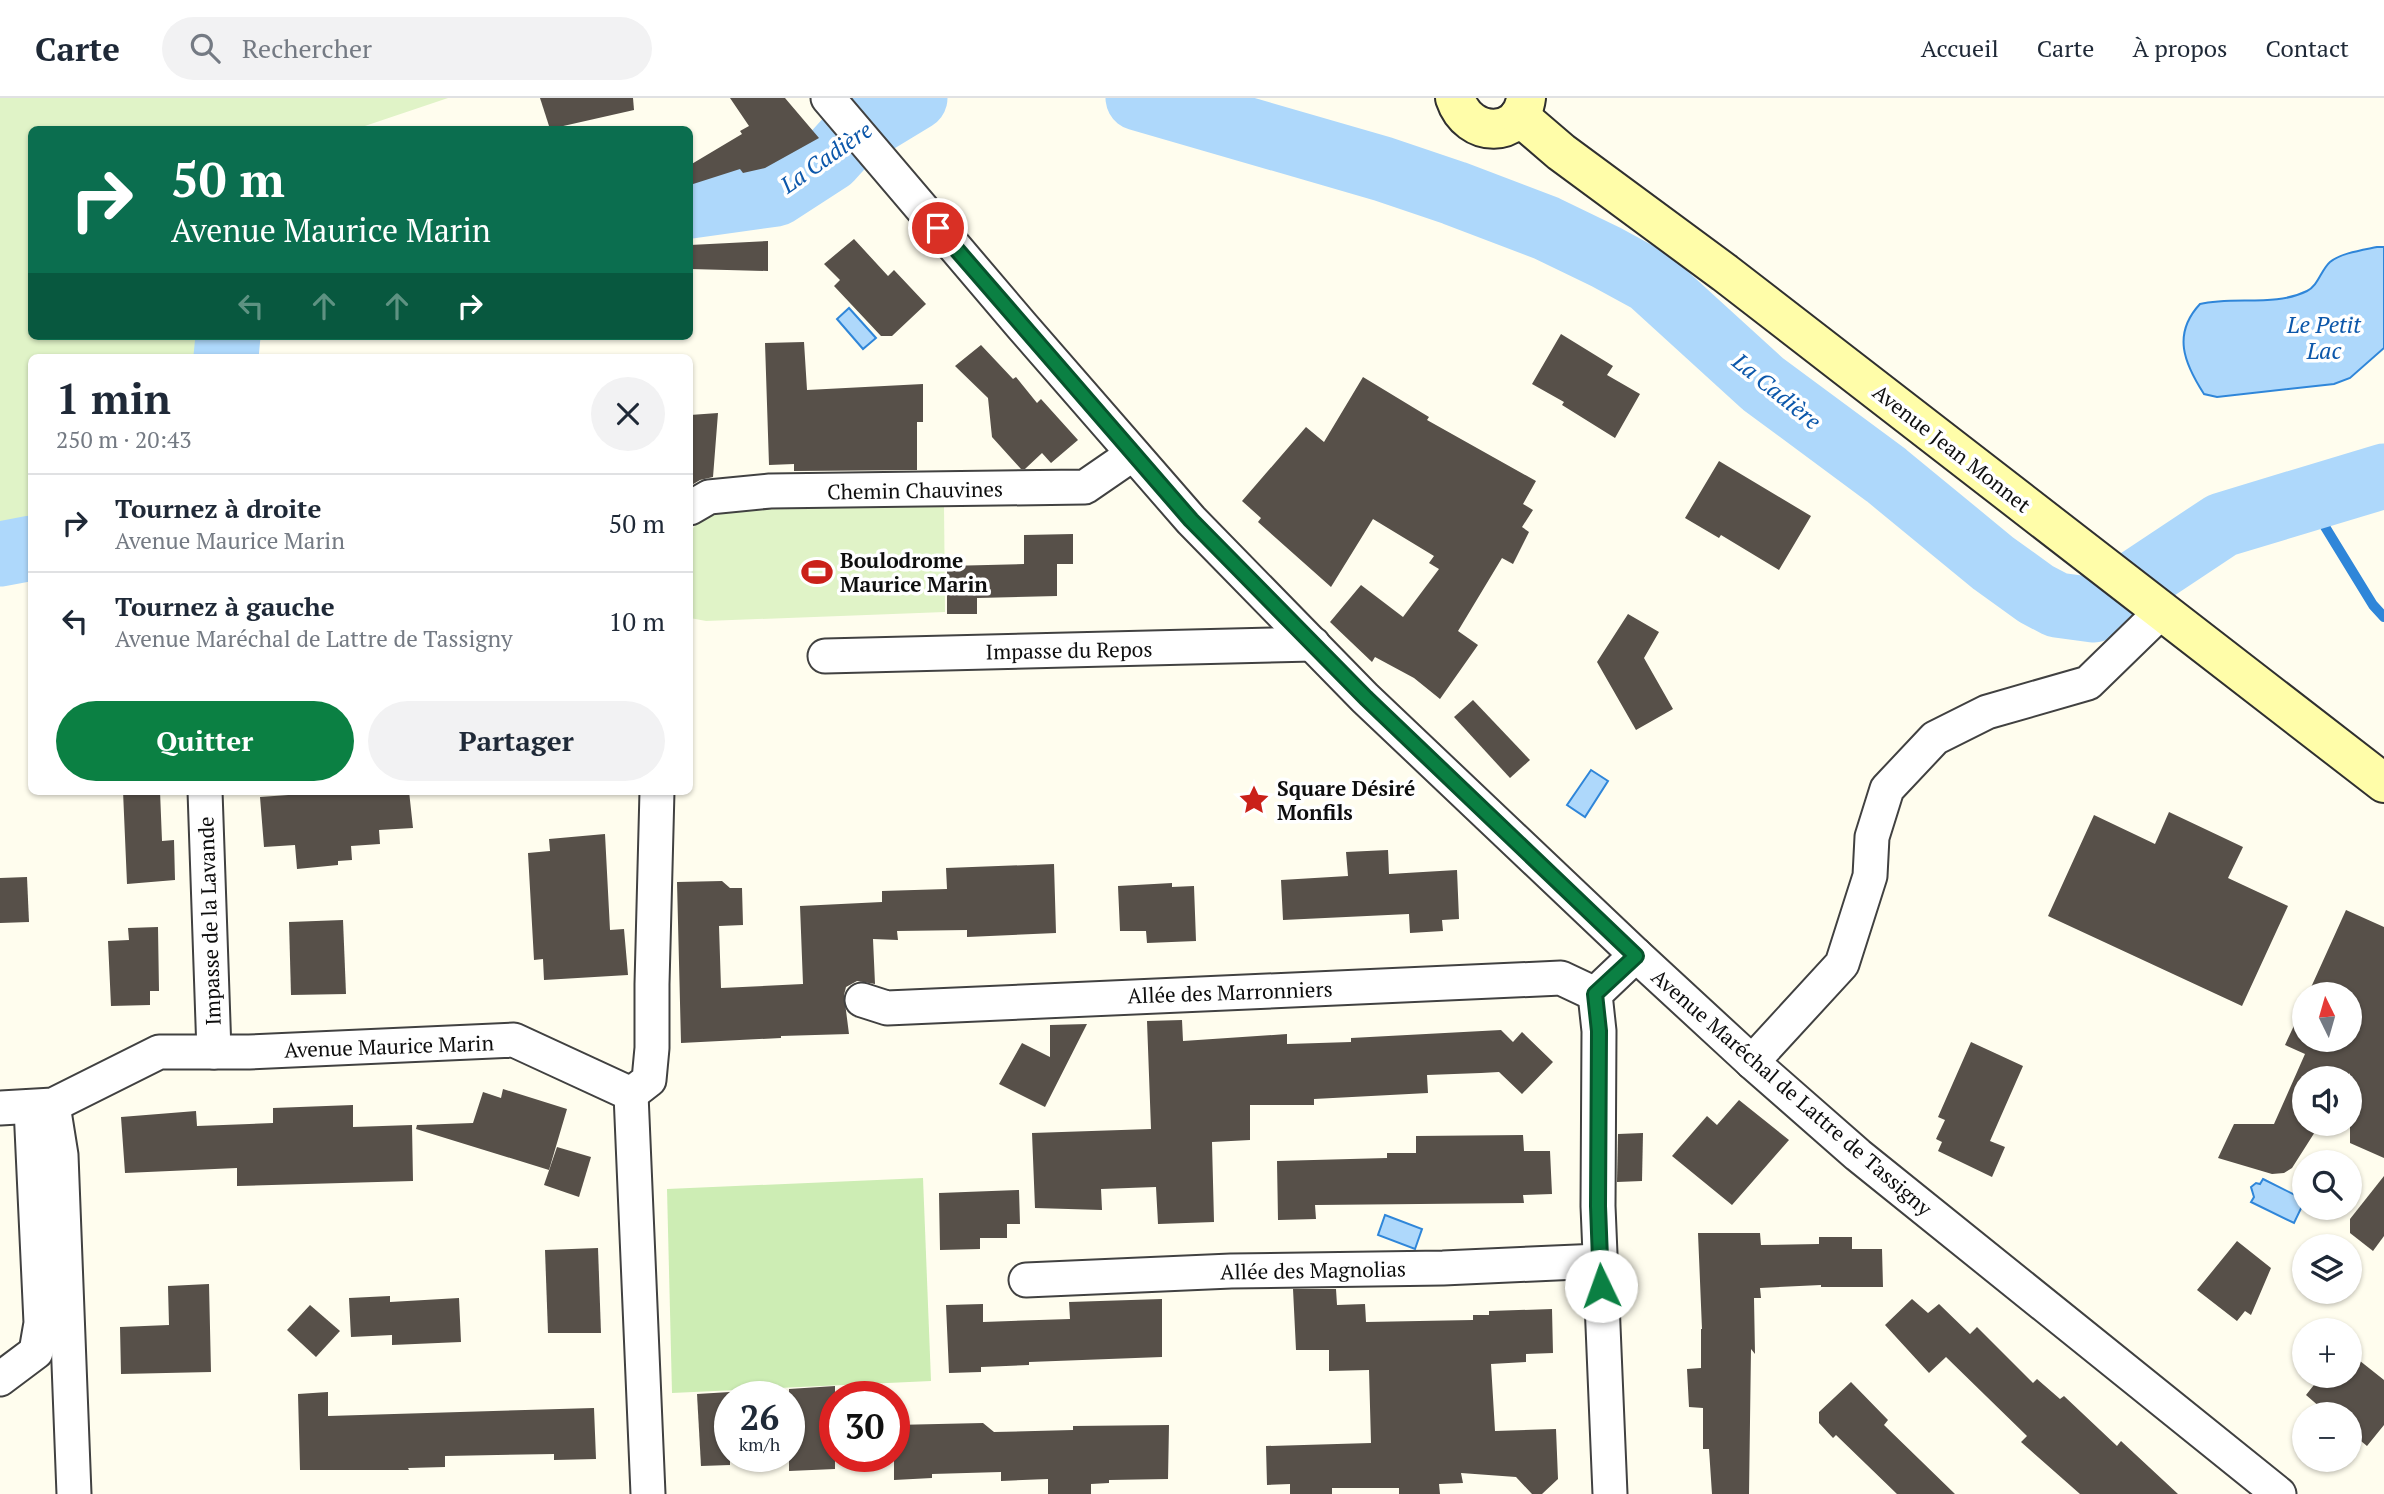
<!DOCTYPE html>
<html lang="fr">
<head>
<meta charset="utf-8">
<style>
  :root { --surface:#fff; --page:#f2f2f3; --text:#1f2937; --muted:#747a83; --line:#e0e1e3; --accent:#0b8043 }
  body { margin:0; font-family:"PT Serif",serif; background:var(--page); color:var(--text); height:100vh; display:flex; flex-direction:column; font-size:26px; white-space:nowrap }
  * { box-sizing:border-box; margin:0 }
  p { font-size:23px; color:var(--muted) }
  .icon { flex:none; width:38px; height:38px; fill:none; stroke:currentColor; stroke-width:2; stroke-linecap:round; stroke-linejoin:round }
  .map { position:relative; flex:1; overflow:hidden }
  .side { position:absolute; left:28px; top:256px; width:665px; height:441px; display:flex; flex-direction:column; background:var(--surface); border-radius:10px; box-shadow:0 2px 5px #0004 }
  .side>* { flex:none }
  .banner { position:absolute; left:28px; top:28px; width:665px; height:214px; border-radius:10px; box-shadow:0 2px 5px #0004; background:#0b6e4f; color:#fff; overflow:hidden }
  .needle { width:46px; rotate:355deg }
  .fabs { position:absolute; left:2292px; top:884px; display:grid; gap:14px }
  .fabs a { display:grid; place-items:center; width:70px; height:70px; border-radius:50%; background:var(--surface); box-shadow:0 2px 5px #0004; font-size:35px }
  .speed { position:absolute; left:714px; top:1283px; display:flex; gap:14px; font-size:35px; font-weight:700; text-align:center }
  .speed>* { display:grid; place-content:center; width:91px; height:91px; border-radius:50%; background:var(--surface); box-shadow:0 2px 5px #0004; line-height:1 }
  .speed small { font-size:18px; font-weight:400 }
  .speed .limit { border:10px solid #d22; background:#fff; color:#111 }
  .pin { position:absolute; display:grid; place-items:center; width:60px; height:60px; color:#fff; margin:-30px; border:4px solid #fff; border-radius:50%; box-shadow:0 2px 7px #0007 }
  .me { position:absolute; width:77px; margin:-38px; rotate:357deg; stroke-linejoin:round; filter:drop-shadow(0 0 5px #0008) }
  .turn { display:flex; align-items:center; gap:24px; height:147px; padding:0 28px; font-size:32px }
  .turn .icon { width:91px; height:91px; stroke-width:2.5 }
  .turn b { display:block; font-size:49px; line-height:60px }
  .lanes { display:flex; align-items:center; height:66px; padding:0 28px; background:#0003; justify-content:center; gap:35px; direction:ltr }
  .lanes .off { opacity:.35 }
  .round { display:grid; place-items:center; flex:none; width:74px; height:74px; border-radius:37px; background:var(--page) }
  .overview { display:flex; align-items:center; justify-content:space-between; height:119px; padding:0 28px }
  h1 { font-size:42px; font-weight:800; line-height:52px }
  .button { display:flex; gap:14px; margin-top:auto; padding:14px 28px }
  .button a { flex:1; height:80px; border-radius:42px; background:var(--accent); color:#fff; font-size:28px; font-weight:800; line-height:80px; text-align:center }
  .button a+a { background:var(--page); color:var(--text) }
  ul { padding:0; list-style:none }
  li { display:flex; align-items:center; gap:21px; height:98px; padding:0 28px; border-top:2px solid var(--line) }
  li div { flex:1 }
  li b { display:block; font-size:26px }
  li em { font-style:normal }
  header { display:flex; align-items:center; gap:42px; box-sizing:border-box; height:98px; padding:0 35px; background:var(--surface); border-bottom:2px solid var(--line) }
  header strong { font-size:33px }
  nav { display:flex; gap:38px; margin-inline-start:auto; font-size:24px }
  .search { width:490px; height:63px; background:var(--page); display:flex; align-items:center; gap:18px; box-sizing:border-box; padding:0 24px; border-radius:38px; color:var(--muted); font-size:26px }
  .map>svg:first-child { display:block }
</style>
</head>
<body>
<header>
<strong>Carte</strong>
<div class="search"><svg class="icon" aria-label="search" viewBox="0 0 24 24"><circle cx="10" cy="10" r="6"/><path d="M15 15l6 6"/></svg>Rechercher</div>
<nav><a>Accueil</a><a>Carte</a><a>À propos</a><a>Contact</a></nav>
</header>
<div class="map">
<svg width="2384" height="1396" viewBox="0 0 2384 1396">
  <rect width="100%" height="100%" fill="#fffdee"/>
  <path fill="#cdedb4" d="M923,1080L931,1283L672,1295L667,1091Z"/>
  <g fill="#e0f3c7">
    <path d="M0,0H448L356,31L32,32V238H223L221,259H32L31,439L0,445Z"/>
    <path d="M944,406L945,514L706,523L690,520V435L698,423L731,409Z"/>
  </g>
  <g fill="#aed8fb" stroke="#2f86d9" stroke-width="2">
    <path d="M2377,149H2384V250L2350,280L2334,286L2217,299L2204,296C2184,265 2172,236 2200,206C2234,198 2275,209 2307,193C2318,188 2321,172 2330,164C2341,155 2363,152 2377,149Z"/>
    <path d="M849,210L876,240L863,251L837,221Z"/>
    <path d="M1591,672L1608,683L1585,719L1567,707Z"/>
    <path d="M2263,1081L2305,1102L2294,1125L2251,1104L2254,1099L2251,1089L2256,1085L2260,1086Z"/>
    <path d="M1385,1117L1422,1131L1415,1151L1378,1137Z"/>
  </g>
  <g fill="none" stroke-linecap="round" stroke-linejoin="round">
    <path stroke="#2f86d9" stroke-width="10" d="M2308,401L2373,507L2384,519"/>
    <g stroke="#aed8fb" stroke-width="65">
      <path d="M1138,0L1383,71L1454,95L1546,130L1606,159L1650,183L1763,286L1886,377L1993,465L2036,496L2057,507L2094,512L2222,427L2384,378"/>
      <path d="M690,108L776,96L830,61L849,40L915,0"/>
      <path d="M226,259L228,238"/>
      <path d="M0,456L32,450"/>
    </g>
  </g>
  <g fill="#575049">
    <path d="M540,0H633L634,12L550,31Z"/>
    <path d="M730,0H785L819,40L765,70L743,75L740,71L690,87V67L742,36L740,33L749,28Z"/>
    <path d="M854,141L888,178L894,172L926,206L892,238H881L834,188L840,182L824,166Z"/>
    <path d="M768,143V173L690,171V147Z"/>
    <path d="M1561,236L1613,268L1607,277L1640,296L1615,340L1562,307L1564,304L1532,286Z"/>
    <path d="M804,244L807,292L923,286V324H917V372L794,373V366L769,367L765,245Z"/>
    <path d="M981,247L1013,281L1016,279L1037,305L1041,301L1078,342L1051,365L1042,355L1025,371H1021L992,339L988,300L955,268Z"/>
    <path d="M1363,279L1429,319L1427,322L1536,383L1523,406L1533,412L1522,429L1529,434L1513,466L1502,460L1458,533L1478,547L1440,601L1414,580L1375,559L1372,564L1330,524L1361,487L1403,519L1439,471L1429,465L1434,458L1373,421L1331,489L1258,424L1261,420L1242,403L1306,329L1324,344Z"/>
    <path d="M718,315L713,379L700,382L690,388V317Z"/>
    <path d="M1719,363L1811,418L1779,472L1721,437L1719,440L1685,420Z"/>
    <path d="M1073,436V466H1057V498L977,500V516H947V468L1024,466V437Z"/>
    <path d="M1628,516L1659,534L1644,560L1673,611L1636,632L1597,564Z"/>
    <path d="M1473,602L1530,662L1510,680L1454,619Z"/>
    <path d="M123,693H160L162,743L174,742L175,782L127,786Z"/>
    <path d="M345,693H409L413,730L379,732L380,746L351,748L352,762L338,763V767L297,771L295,747L264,749L260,699Z"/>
    <path d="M2169,714L2243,749L2228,780L2288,808L2242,908L2048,818L2094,717L2155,746Z"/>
    <path d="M605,736L610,832L624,831L628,877L544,882L543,861L534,862L528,755L550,753L549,741Z"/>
    <path d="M1388,752L1389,776L1457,772L1459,821L1442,822L1443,833L1410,835L1409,816L1283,822L1281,782L1348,778L1346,754Z"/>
    <path d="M1054,766L1056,835L967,839V832L897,833L898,842L873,841L875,886L857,883L846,889L844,897L849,936L781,938V940L681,945L677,784L722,783L730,790H742L743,827L719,828L721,890L803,886L800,808L882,804V793L947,791L946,770Z"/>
    <path d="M27,779L29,824L0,825V780Z"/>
    <path d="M1172,785V789L1194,788L1196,843L1147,845L1146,833H1120L1118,788Z"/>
    <path d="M2346,812L2384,829V1060L2350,1045V975L2347,980H2305V1026H2320L2292,1070L2284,1075L2272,1076L2218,1060L2234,1026H2274L2305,956L2285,947L2305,904V942H2350V896H2308Z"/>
    <path d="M343,822L346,896L291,897L289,824Z"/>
    <path d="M158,829L159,893H150V907L111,908L108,843L129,842L128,830Z"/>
    <path d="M1182,922L1183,943L1287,936V946L1351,944V940L1501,932L1513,944L1522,934L1553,964L1522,996L1499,974L1481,975L1427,977L1428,995L1314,1001V1007H1250V1042L1212,1044L1214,1124L1158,1126L1156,1089L1101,1091L1102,1112L1035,1110L1032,1035L1151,1031L1147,923Z"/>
    <path d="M1087,926L1045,1009L999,986L1022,945L1050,959V927Z"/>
    <path d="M1971,944L2023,968L1990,1043L2005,1049L1992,1079L1938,1053L1942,1044L1936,1041L1945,1022L1938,1019Z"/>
    <path d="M503,991L567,1011L549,1072L416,1031L417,1027L473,1025L483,994L501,1000Z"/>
    <path d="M1739,1002L1789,1042L1732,1107L1672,1058L1707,1018L1717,1027Z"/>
    <path d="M353,1007V1029L412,1027L413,1083L237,1088V1070L125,1075L121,1019L196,1013L197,1028L273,1025V1010Z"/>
    <path d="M1643,1035L1642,1083L1617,1084L1618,1036Z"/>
    <path d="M1523,1037L1524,1053H1550L1552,1096L1523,1097L1524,1105L1315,1107L1316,1121L1278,1122L1277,1063L1387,1060V1055H1416V1038Z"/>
    <path d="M557,1049L591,1059L579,1099L544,1087Z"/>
    <path d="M2384,1078V1138L2373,1153L2350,1135V1121Z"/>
    <path d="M1019,1092L1020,1126H1007V1140H980V1151L940,1152L939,1095Z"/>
    <path d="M1698,1135H1760L1761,1147L1819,1146V1139H1852V1151H1882L1883,1189H1821V1187L1760,1190L1761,1200H1754L1755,1256L1751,1251L1749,1396H1712L1709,1351H1703V1310L1689,1309L1687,1271L1701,1270V1231H1702Z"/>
    <path d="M2237,1143L2271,1170L2251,1217L2245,1213L2237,1223L2197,1192Z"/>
    <path d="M598,1150L601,1235H548L545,1152Z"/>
    <path d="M209,1186L211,1274L121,1276L120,1229L169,1227L168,1188Z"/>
    <path d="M1293,1191H1336L1337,1207L1365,1206L1366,1224L1473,1222V1217H1489V1213L1552,1211L1553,1255L1526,1256V1264L1491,1266L1495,1333L1556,1331L1558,1381L1542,1396H1532L1516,1379L1461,1375L1463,1385L1439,1386L1440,1396H1399V1390H1332V1396H1290V1386L1267,1387L1266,1348L1371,1345L1369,1272L1329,1273V1252H1296Z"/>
    <path d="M390,1198V1204L459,1200L461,1244L392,1247V1237L351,1239L349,1200Z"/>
    <path d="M1162,1201V1259L1029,1264V1267L981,1269V1274L949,1275L946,1207L983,1206V1224L1070,1221L1069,1204Z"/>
    <path d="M1912,1201L1928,1215L1939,1206L1970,1236L1977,1229L2033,1285L2037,1281L2060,1301L2064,1298L2117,1348L2121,1343L2178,1396H2080L2021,1344L2027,1338L1946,1259L1929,1275L1885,1227Z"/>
    <path d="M310,1207L340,1233L316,1259L287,1232Z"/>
    <path d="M2350,1255L2384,1282V1327L2367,1348L2350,1334V1316H2328L2306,1297L2321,1278H2350Z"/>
    <path d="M1851,1284L1888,1322L1884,1327L1955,1396H1897L1836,1337L1833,1340L1819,1325V1314Z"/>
    <path d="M835,1288V1371L789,1373V1291Z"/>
    <path d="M328,1294V1318L594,1310L596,1361L554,1362V1356L445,1358V1369L408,1370L409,1372H300L298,1296Z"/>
    <path d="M730,1294V1367L701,1368L697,1296Z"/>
    <path d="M983,1325L994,1334L1073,1332V1328L1169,1327L1168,1381L1109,1382V1385L1091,1386V1396H1048V1381L1001,1383V1374L932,1376V1380L894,1382V1327Z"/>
  </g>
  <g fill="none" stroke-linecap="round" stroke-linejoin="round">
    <g stroke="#414141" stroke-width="37">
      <g id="street">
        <path d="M828,0L1022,228L1191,422L1365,600L1636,857L1752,964L1858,1057L2279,1396"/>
        <path d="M690,410L709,399L770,393L1085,389L1133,356"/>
        <path d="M825,558L1313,546"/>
        <path d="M205,693L214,954"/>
        <path d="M862,902L887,910L1561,880L1595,896"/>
        <path d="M1752,964L1842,866L1870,778L1872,739L1887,691L1935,640L1987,614L2088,585L2162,513"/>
        <path d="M631,996L649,982L652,950V886L657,693"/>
        <path d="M53,1007L61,1057L74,1396"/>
        <path d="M0,1010L53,1007L159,954H249L514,942L631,996L648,1396"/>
        <path d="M1026,1182L1231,1173L1443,1170L1600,1163"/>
        <path d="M0,1281L36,1254L41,1225L31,1009"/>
        <path d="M1610,1396L1598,1108L1599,933L1595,896L1636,857"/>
      </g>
    </g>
    <g stroke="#303030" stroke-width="42">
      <g id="secondary">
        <path d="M1455,0C1469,42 1521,40 1526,0"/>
        <path d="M1519,18L1561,54L1725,175L2384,685"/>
      </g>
    </g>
    <use href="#street" stroke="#fff" stroke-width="33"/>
    <use href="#secondary" stroke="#fffda9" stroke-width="38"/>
  </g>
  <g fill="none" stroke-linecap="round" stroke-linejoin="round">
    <g stroke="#07532c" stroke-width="18">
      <path id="route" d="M938,130L1191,422L1366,600L1636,858L1595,896L1599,933L1598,1108L1601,1188"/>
    </g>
    <use href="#route" stroke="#0b8043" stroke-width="12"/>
  </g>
  <defs>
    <g id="stadium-bare" transform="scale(2.415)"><path d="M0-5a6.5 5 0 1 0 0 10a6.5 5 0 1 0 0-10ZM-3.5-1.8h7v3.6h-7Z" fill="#ca2019" stroke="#fff" stroke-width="2.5" paint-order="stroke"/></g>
    <g id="sight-bare" transform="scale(2.415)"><path d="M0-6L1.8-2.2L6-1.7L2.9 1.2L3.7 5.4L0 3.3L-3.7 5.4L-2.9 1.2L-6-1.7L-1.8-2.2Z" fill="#ca2019" stroke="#fff" stroke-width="2.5" paint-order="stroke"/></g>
  </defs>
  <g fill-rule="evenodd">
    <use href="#stadium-bare" x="817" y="474"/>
    <use href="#sight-bare" x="1254" y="702"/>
  </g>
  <g text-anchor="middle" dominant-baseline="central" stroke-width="7" stroke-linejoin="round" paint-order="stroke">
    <g font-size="21" fill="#0e0e0e" stroke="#fff">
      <text transform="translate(1952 350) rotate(38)">Avenue Jean Monnet</text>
      <text transform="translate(915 392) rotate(-1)">Chemin Chauvines</text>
      <text transform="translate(1069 552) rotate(-1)">Impasse du Repos</text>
      <text transform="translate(209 823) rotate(-92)">Impasse de la Lavande</text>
      <text transform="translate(1230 894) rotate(-2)">Allée des Marronniers</text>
      <text transform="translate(389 948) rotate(-2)">Avenue Maurice Marin</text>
      <text transform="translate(1792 994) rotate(41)">Avenue Maréchal de Lattre de Tassigny</text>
      <text transform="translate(1313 1172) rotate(-1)">Allée des Magnolias</text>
    </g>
    <g font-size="21" font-weight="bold" fill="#0e0e0e" stroke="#fff" text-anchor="start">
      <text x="840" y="462">Boulodrome<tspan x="840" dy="24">Maurice Marin</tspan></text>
      <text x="1277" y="690">Square Désiré<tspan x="1277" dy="24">Monfils</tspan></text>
    </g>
    <g font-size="23" font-style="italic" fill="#0c57aa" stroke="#fff">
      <text transform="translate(826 59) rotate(-35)">La Cadière</text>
      <text x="2324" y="226">Le Petit<tspan x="2324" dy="26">Lac</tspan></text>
      <text transform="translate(1777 293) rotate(39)">La Cadière</text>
    </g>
  </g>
</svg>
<div class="fabs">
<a><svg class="needle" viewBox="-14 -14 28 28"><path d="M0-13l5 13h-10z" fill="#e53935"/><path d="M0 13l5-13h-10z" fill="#747a83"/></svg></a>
<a><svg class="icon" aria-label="sound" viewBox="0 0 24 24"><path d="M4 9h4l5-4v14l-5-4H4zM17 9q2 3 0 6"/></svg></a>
<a><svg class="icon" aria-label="search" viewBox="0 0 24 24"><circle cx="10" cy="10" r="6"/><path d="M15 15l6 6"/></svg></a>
<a><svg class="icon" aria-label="layers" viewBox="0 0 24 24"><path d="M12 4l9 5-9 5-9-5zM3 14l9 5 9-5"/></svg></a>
<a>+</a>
<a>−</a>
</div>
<div class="speed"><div>26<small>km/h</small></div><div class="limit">30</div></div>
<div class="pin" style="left:938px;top:130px;background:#d93025"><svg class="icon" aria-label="arrive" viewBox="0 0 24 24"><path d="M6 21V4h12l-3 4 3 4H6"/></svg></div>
<svg class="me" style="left:1601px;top:1188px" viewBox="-20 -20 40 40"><circle r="19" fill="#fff"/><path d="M0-13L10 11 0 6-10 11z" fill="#0b8043"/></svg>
<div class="banner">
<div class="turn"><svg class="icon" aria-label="right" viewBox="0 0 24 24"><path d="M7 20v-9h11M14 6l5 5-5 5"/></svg><div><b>50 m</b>Avenue Maurice Marin</div></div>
<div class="lanes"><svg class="icon off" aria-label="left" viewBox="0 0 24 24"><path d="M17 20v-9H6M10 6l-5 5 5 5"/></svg><svg class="icon off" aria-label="ahead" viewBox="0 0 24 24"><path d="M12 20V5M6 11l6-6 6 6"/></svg><svg class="icon off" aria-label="ahead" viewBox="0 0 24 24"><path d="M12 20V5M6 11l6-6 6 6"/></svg><svg class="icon" aria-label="right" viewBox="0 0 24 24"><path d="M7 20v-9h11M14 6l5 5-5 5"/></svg></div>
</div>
<section class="side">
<div class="overview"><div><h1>1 min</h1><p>250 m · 20:43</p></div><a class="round"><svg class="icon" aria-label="close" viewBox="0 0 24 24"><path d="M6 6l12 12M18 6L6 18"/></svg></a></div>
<ul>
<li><svg class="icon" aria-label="right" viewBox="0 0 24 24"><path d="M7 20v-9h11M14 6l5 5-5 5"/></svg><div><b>Tournez à droite</b><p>Avenue Maurice Marin</p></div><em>50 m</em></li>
<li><svg class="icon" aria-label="left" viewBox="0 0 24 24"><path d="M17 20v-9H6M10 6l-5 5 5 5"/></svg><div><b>Tournez à gauche</b><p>Avenue Maréchal de Lattre de Tassigny</p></div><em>10 m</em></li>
</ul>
<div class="button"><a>Quitter</a><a>Partager</a></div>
</section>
</div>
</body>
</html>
